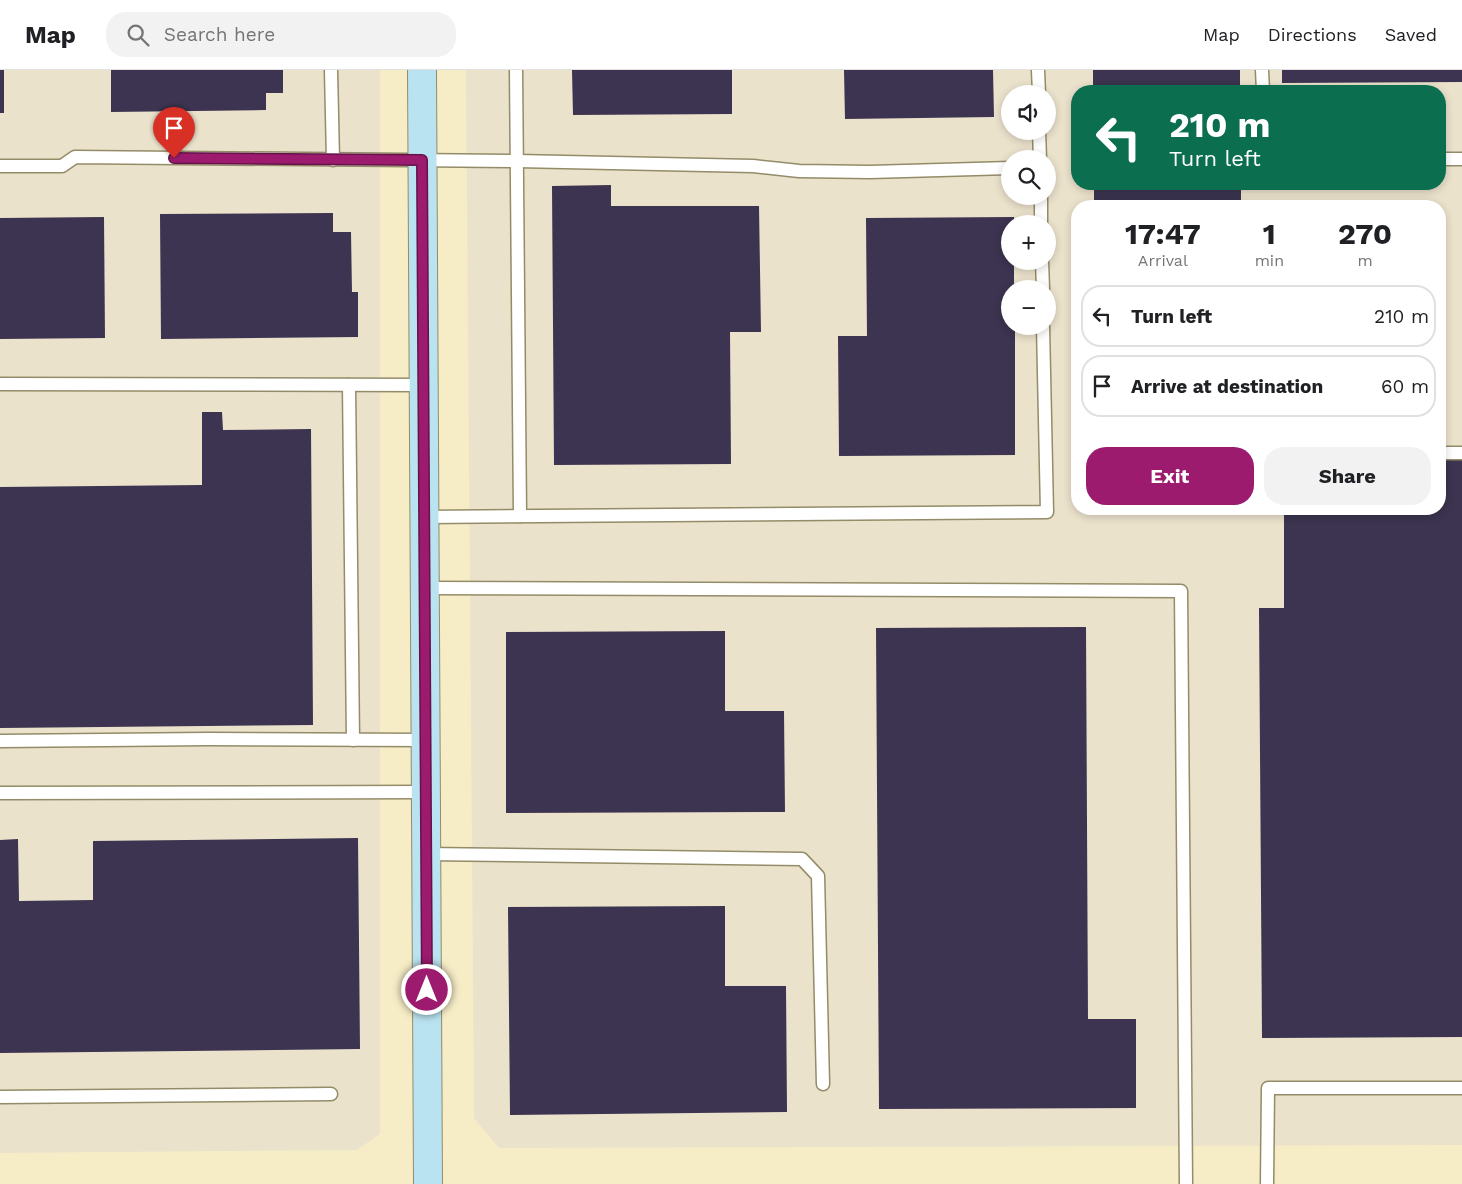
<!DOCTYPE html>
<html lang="en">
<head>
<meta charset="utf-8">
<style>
  :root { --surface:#fff; --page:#f2f2f2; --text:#202124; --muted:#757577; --line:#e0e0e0; --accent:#9c1b6e }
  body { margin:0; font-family:"Work Sans",sans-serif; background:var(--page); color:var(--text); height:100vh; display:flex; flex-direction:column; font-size:19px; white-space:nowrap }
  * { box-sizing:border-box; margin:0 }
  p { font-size:16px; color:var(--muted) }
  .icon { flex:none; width:28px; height:28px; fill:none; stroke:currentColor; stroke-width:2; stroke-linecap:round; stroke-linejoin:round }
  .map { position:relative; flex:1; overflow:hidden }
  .sheet { position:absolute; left:1071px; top:130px; width:375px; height:315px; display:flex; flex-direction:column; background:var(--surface); border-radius:20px; box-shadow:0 2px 8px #0003 }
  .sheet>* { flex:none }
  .banner { position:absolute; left:1071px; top:15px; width:375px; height:105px; border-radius:20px; box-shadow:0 2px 8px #0003; background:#0b6e4f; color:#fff; overflow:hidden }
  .tools { position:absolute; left:1001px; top:15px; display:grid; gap:10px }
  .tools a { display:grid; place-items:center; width:55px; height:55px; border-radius:50%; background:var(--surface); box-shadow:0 2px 8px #0003; font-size:25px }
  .pin { position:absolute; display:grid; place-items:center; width:42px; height:42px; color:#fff; margin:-51px -21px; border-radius:50% 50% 50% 0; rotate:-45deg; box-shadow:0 0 5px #0007 }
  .pin .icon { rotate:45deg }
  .me { position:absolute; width:55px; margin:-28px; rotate:0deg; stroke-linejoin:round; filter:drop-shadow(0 0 4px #0008) }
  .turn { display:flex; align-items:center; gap:18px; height:105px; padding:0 15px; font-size:22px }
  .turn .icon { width:65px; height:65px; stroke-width:2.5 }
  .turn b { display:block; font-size:35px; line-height:42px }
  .eta { display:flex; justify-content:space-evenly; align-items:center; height:85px; text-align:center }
  .eta b { font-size:30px; font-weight:700; line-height:35px }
  .primary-button { display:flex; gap:10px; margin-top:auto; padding:10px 15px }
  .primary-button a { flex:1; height:58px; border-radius:20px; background:var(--accent); color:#fff; font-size:20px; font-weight:700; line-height:58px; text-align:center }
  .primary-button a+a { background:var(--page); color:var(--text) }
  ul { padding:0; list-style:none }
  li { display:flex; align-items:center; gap:15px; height:62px; margin:0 10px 8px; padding:0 5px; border:2px solid var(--line); border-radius:20px }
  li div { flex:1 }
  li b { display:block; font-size:19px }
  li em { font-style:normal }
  header { display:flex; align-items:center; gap:30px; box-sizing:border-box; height:70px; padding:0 25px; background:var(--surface); border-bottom:1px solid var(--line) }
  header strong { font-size:24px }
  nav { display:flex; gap:28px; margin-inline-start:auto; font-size:18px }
  .search { width:350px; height:45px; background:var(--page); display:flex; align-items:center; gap:12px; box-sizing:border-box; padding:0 18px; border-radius:20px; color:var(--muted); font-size:19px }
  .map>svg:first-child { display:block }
</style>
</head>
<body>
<header>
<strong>Map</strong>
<div class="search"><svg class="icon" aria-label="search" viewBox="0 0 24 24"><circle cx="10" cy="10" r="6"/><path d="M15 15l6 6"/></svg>Search here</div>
<nav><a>Map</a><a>Directions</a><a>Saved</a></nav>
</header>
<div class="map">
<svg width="1462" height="1114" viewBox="0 0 1462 1114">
  <rect width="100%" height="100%" fill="#f6edc7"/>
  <g fill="#ebe2cc" fill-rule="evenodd">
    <path d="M0,0H380V1064L357,1080L0,1083Z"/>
    <path d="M466,0H1462V1075L499,1078L474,1048ZM1078,21H1440V114H1078ZM1010,24H1048V61H1010ZM1010,89H1048V126H1010ZM1078,136H1440V439H1078ZM1010,154H1048V191H1010ZM1010,219H1048V256H1010Z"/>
  </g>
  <g fill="#3c3450">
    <rect x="0" y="0" width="4" height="43"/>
    <path d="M111,0H283V23H266V40L111,42Z"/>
    <path d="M572,0H732V44L573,45Z"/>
    <path d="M844,0H993L994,47L845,49Z"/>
    <rect x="1093" y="0" width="147" height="21"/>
    <path d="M1282,0H1462V12L1282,13Z"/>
    <rect x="1094" y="114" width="147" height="22"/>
    <path d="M611,115V136H759L761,262H730L731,394L554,395L552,116Z"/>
    <path d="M333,143V162H351L352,222H358V267L161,269L160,144Z"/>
    <path d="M104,147L105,268L0,269V148Z"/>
    <path d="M1014,147V154H1010V191H1014V219H1010V256H1015V385L839,386L838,266H867L866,148Z"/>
    <path d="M202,342H222L223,360L311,359L313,655L0,658V417L202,415Z"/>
    <path d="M1462,389V967L1262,968L1259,538H1284V439H1440V390Z"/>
    <path d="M1086,557L1088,949H1136V1038L879,1039L876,558Z"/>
    <path d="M725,561V641H784L785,742L506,743V562Z"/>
    <path d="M358,768L360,979L0,983V770L18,769L19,831L93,830V771Z"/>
    <path d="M725,836V916H786L787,1042L510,1045L508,837Z"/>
  </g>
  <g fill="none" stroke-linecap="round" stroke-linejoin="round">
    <g stroke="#948b68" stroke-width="15">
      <g id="lane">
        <path d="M331,0L333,90"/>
        <path d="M516,0L520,446"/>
        <path d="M1038,0L1039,24"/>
        <path d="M1262,0L1263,21"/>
        <path d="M1039,61L1040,89"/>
        <path d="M1440,89H1462"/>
        <path d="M0,96H62L75,87L517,91L753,96L799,101L870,102L1010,98"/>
        <path d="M1041,126V154"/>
        <path d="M1042,191L1043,219"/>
        <path d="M0,314L424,315"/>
        <path d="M349,315L353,670"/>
        <path d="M1440,383H1462"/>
        <path d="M425,447L1047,442L1043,256"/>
        <path d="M425,518L1181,521L1186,1114"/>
        <path d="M0,671L208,669L426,670"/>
        <path d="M0,723L426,722"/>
        <path d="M426,784L802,789L818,806L823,1014"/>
        <path d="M0,1027L331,1024"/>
        <path d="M1267,1114L1268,1018H1462"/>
      </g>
    </g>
    <g stroke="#948b68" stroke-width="30">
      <path id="secondary" d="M422,0L428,1114"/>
    </g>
    <use href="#lane" stroke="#fff" stroke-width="12"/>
    <use href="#secondary" stroke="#bae3f1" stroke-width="28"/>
  </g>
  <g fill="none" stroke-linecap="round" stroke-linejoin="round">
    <g stroke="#651248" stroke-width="12">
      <path id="route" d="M174,88L422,90L427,920"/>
    </g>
    <use href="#route" stroke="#9c1b6e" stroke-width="9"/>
  </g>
</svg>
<div class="tools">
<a><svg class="icon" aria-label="sound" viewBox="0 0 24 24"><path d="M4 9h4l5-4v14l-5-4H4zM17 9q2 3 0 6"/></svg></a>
<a><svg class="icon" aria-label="search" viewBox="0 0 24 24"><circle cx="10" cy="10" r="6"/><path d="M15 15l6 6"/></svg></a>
<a>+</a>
<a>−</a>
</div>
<div class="pin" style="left:174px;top:88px;background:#d93025"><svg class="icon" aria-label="arrive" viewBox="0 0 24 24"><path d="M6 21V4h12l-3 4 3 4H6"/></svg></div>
<svg class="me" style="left:427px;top:920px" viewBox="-20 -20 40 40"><circle r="17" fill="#9c1b6e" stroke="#fff" stroke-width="3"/><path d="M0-11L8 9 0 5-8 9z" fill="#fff"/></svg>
<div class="banner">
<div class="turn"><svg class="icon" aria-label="left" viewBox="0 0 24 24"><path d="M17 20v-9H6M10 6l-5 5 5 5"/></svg><div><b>210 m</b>Turn left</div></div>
</div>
<section class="sheet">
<div class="eta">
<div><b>17:47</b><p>Arrival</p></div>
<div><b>1</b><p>min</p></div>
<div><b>270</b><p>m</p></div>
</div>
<ul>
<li><svg class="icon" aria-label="left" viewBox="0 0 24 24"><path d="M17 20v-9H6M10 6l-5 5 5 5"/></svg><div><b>Turn left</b></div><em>210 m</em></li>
<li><svg class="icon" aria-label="arrive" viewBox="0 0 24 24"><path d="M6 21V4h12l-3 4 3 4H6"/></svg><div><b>Arrive at destination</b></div><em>60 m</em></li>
</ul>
<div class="primary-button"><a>Exit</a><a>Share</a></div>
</section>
</div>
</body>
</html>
